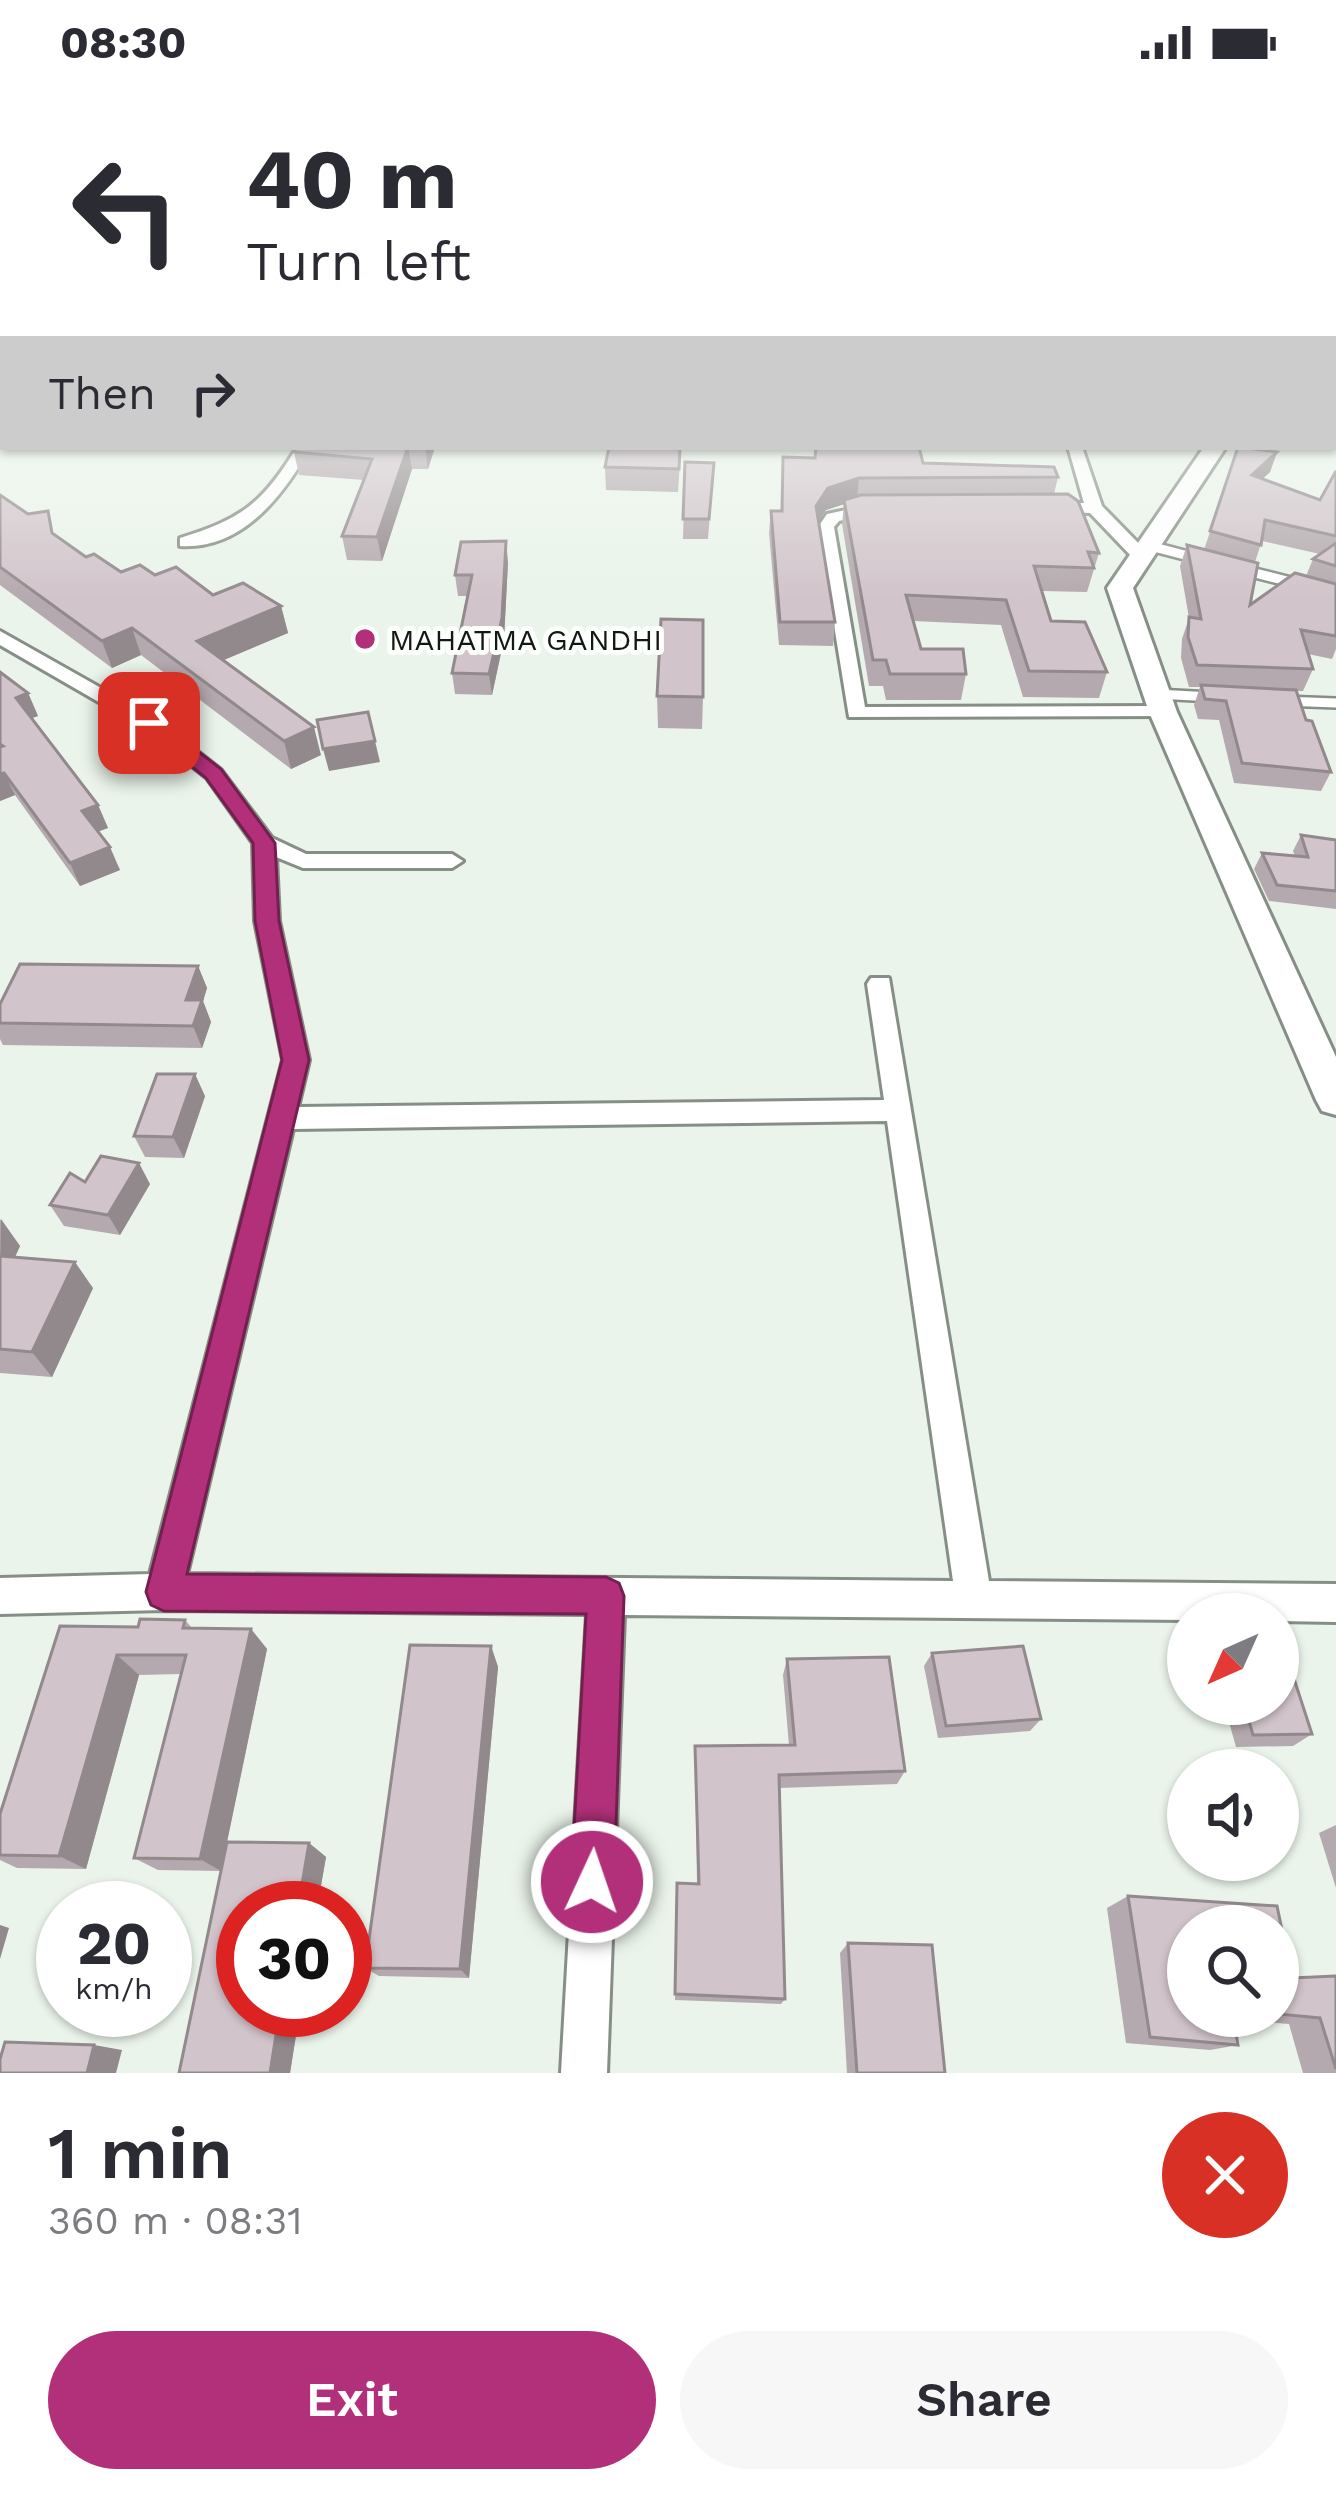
<!DOCTYPE html>
<html lang="en">
<head>
<meta charset="utf-8">
<style>
  :root { --surface:#fff; --page:#f7f7f7; --text:#2b2b33; --muted:#7c7c81; --accent:#b2307a }
  body { margin:0; font-family:"Work Sans",sans-serif; background:var(--page); color:var(--text); height:100vh; display:flex; flex-direction:column; font-size:45px; white-space:nowrap }
  * { box-sizing:border-box; margin:0 }
  p { font-size:39px; color:var(--muted) }
  .icon { flex:none; width:66px; height:66px; fill:none; stroke:currentColor; stroke-width:2; stroke-linecap:round; stroke-linejoin:round }
  .map { position:relative; height:1989px; overflow:hidden }
  .details { display:flex; flex-direction:column; background:var(--surface); flex:1 }
  .details>* { flex:none }
  .banner { position:absolute; left:0px; top:0px; width:1338px; height:366px; box-shadow:0 3px 9px #0004; background:#fff; color:var(--text); overflow:hidden }
  .needle { width:78px; rotate:225deg }
  .buttons { position:absolute; left:1167px; top:1509px; display:grid; gap:24px }
  .buttons a { display:grid; place-items:center; width:132px; height:132px; border-radius:50%; background:var(--surface); box-shadow:0 3px 9px #0004; font-size:60px }
  .speed { position:absolute; left:36px; top:1797px; display:flex; gap:24px; font-size:60px; font-weight:700; text-align:center }
  .speed>* { display:grid; place-content:center; width:156px; height:156px; border-radius:50%; background:var(--surface); box-shadow:0 3px 9px #0004; line-height:1 }
  .speed small { font-size:30px; font-weight:400 }
  .speed .limit { border:18px solid #d22; background:#fff; color:#111 }
  .pin { position:absolute; display:grid; place-items:center; width:102px; height:102px; color:#fff; margin:-51px; border-radius:24px; box-shadow:0 6px 18px #0006 }
  .me { position:absolute; width:132px; margin:-66px; rotate:3deg; stroke-linejoin:round; filter:drop-shadow(0 0 9px #0008) }
  .turn { display:flex; align-items:center; gap:42px; height:252px; padding:0 48px; font-size:54px }
  .turn .icon { width:156px; height:156px; stroke-width:2.5 }
  .turn b { display:block; font-size:84px; line-height:102px }
  .then { display:flex; align-items:center; height:114px; padding:0 48px; background:#0003; gap:24px; font-size:45px }
  .round { display:grid; place-items:center; flex:none; width:126px; height:126px; border-radius:63px; background:var(--page) }
  .summary { display:flex; align-items:center; justify-content:space-between; height:204px; padding:0 48px }
  h1 { font-size:72px; font-weight:600; line-height:90px }
  .button { display:flex; gap:24px; margin-top:auto; padding:24px 48px }
  .button a { flex:1; height:138px; border-radius:72px; background:var(--accent); color:#fff; font-size:48px; font-weight:600; line-height:138px; text-align:center }
  .button a+a { background:var(--page); color:var(--text) }
  .status { display:flex; justify-content:space-between; align-items:center; height:84px; padding:0 60px; background:var(--surface); direction:ltr }
  .status svg { height:33px; fill:currentColor }
  .map>svg:first-child { display:block }
</style>
</head>
<body>
<div class="status"><b>08:30</b><svg viewBox="0 0 49 12"><path d="M0 12V9h3v3zM5 12V6h3v6zM10 12V3h3v9zM15 12V0h3v12zM26 1h20v11H26zM47 4h2v5h-2z"/></svg></div>
<div class="map">
<svg width="1336" height="1989" viewBox="0 0 1336 1989">
  <rect width="100%" height="100%" fill="#eaf4ea"/>
  <g fill="none" stroke-linecap="round" stroke-linejoin="round">
    <g stroke="#868f85" stroke-width="14">
      <g id="lane">
        <path d="M1146,461L1200,475"/>
        <path d="M1239,485L1299,500"/>
        <path d="M1157,610L1212,613"/>
        <path d="M1282,617L1336,619"/>
      </g>
    </g>
    <g stroke="#868f85" stroke-width="6">
      <g id="street">
        <rect x="0" y="309" width="3" height="8"/>
        <rect x="1335" y="338" width="1" height="8"/>
        <path d="M297,363H311C283,411 243,466 180,462V454C242,435 263,419 297,363Z"/>
        <path d="M1068,363H1082L1102,422L1146,467V475H1134L1090,429L1038,427L1036,424L1044,419H1084Z"/>
        <path d="M874,420L882,425L880,428L839,437L834,443L865,623L1163,622L1170,624V632L849,633L818,443L827,430Z"/>
        <path d="M0,547L156,635L221,686L272,754L306,770H452L463,777L452,784H303L276,773L279,837L309,976L298,1023L884,1016L867,900L871,894H889L989,1497L1336,1500V1538L1278,1537V1530H1188V1536L624,1531L607,1989H561L587,1530L164,1526L0,1530V1494L150,1490L283,976L255,837L253,759L207,694L142,643L0,561ZM887,1037L953,1497L187,1490L293,1045Z"/>
      </g>
    </g>
    <g stroke="#868f85" stroke-width="6">
      <g id="secondary">
        <rect x="0" y="334" width="3" height="12"/>
        <path d="M1204,363H1226L1133,504L1177,628L1336,973V1031L1322,1027L1316,1016L1149,628L1107,504Z"/>
      </g>
    </g>
    <use href="#lane" stroke="#fff" stroke-width="9"/>
    <use href="#street" fill="#fff" fill-rule="evenodd"/>
    <use href="#secondary" fill="#fff" fill-rule="evenodd"/>
  </g>
  <g fill="#b4a9ae" fill-rule="evenodd">
    <path d="M296,363H435L428,385H412L382,477L347,476L342,452L364,396L299,391L294,368Z"/>
    <path d="M681,363L678,408L606,406L605,383Z"/>
    <path d="M815,363L923,379L1058,393L1054,410L1099,469L1087,508L1042,507L1051,537L1107,588L1099,614L1023,613L1001,541L913,537L921,565L966,590L961,616H886L883,602H869L842,440L844,420L826,426L818,437L835,538L833,562L779,561L769,449L771,427H781L783,373L814,374Z"/>
    <path d="M1238,363L1277,368L1270,388L1262,395L1320,416L1336,387V565L1332,575L1308,570L1313,585L1303,607H1297L1306,636L1331,688L1321,707L1234,699L1219,636L1198,635L1194,621L1200,603H1189L1181,574L1182,555L1189,534L1180,482L1187,461L1204,466ZM1262,457L1320,470L1313,475L1306,492L1250,521L1255,478Z"/>
    <path d="M685,378L714,379L708,455H683Z"/>
    <path d="M0,411L86,473L121,488L155,491L213,511L281,522L288,549L223,576L321,671L291,685L141,571L112,584L0,501Z"/>
    <path d="M508,478L504,555L492,611L455,610L452,589L468,512H458L455,491Z"/>
    <path d="M0,588L28,609L38,632L32,634L98,721L108,744L98,747L120,786L80,802L15,711L0,717Z"/>
    <path d="M657,612L703,613L702,645L658,644Z"/>
    <path d="M1301,751L1336,756V825L1269,817L1254,785L1262,769L1295,772L1293,767Z"/>
    <path d="M198,882L207,904L203,917L211,938L202,964L3,961L0,955V920Z"/>
    <path d="M205,1012L184,1074L145,1073L134,1052Z"/>
    <path d="M85,1098L150,1100L120,1151L64,1142L50,1121Z"/>
    <path d="M0,1135L20,1162L15,1173L93,1204L52,1293L0,1289Z"/>
    <path d="M140,1535L185,1536L192,1544L251,1545L267,1565L227,1758L309,1759L326,1773L317,1824H243V1926H300L290,1989H179L221,1787L158,1786L134,1774L181,1590L139,1591L86,1785L17,1784L0,1776V1730L60,1542L138,1543Z"/>
    <path d="M491,1562L498,1583L469,1894L379,1892L365,1884Z"/>
    <path d="M932,1569L1041,1635L1030,1647L938,1654L924,1582Z"/>
    <path d="M787,1575L905,1687L897,1700L779,1704L785,1915L781,1920L675,1916L677,1799L697,1800L695,1662L789,1661L783,1591Z"/>
    <path d="M1224,1620H1278L1312,1650L1293,1662L1236,1663Z"/>
    <path d="M1336,1741V1804L1319,1749Z"/>
    <path d="M1128,1812L1277,1822L1292,1894L1336,1892V1989H1303L1289,1940L1234,1936L1238,1961L1210,1966L1126,1959L1107,1824ZM1188,1842H1278V1932H1188Z"/>
    <path d="M848,1859L945,1989H847L840,1869Z"/>
  </g>
  <g fill="#92898d">
    <path d="M3,264V284H0V265Z"/>
    <path d="M408,363L412,385L382,477L377,453Z"/>
    <path d="M425,363H435L428,385Z"/>
    <path d="M1277,368L1270,388L1245,411L1252,391Z"/>
    <path d="M859,394L857,416L826,426L814,444L816,422L828,404Z"/>
    <path d="M506,457L508,478L504,555L492,611L489,590Z"/>
    <path d="M281,522L288,549L205,584L197,557Z"/>
    <path d="M132,544L141,571L112,584L102,557Z"/>
    <path d="M28,609L38,632L26,636L16,614Z"/>
    <path d="M314,643L321,671L291,685L284,657Z"/>
    <path d="M375,657L380,678L329,687L323,665Z"/>
    <path d="M4,689L15,711L0,717V690Z"/>
    <path d="M98,721L108,744L92,750L82,727Z"/>
    <path d="M110,763L120,786L80,802L70,779Z"/>
    <path d="M198,882L207,904L203,917L211,938L202,964L193,942L186,916Z"/>
    <path d="M195,990L205,1012L184,1074L173,1053Z"/>
    <path d="M139,1079L150,1100L120,1151L108,1131Z"/>
    <path d="M1,1135L20,1162L4,1197L0,1192Z"/>
    <path d="M75,1178L93,1204L52,1293L32,1268Z"/>
    <path d="M251,1545L267,1565L221,1787L200,1775Z"/>
    <path d="M491,1562L498,1583L469,1894L460,1885Z"/>
    <path d="M117,1571L139,1591L86,1785L59,1772Z"/>
    <path d="M309,1759L326,1773L317,1824H298Z"/>
    <path d="M0,1841L9,1844L0,1875Z"/>
    <path d="M280,1926H300L290,1989H270Z"/>
    <path d="M94,1961L122,1966L116,1989H87Z"/>
  </g>
  <g fill="#d1c4ca" stroke="#92898d" stroke-width="3">
    <path d="M0,239H3V264L0,265Z"/>
    <path d="M296,363H408L377,453L342,452L372,375L294,368Z"/>
    <path d="M609,363H680L679,385L605,383Z"/>
    <path d="M816,363H919L923,379L1054,383L1058,393L859,394L828,404L816,422L835,538H780L771,427H782L783,373L815,374Z"/>
    <path d="M1238,363L1277,368L1252,391L1320,416L1336,387V452L1265,436L1261,461L1210,447Z"/>
    <path d="M685,378L714,379L709,435H683Z"/>
    <path d="M1068,410L1078,417L1099,469L1088,468L1094,484L1034,482L1051,537L1085,538L1107,588L1029,587L1006,516L970,514L906,511L921,565H963L966,590H890L886,576H873L844,416L861,411Z"/>
    <path d="M0,411L28,430L48,427L52,449L86,473L94,470L121,488L140,481L155,491L176,483L213,511L243,499L281,522L197,557L314,643L284,657L132,544L102,557L0,483Z"/>
    <path d="M506,457L502,534L489,590L452,589L472,491H455L461,458Z"/>
    <path d="M1336,459V482L1313,475Z"/>
    <path d="M1187,461L1258,479L1250,521L1295,489L1336,500V552L1301,546L1313,585L1197,581L1188,553L1189,533L1201,535Z"/>
    <path d="M661,535L703,536V613L657,612Z"/>
    <path d="M0,588L28,609L16,614L98,721L82,727L110,763L70,779L4,689L0,690V663L3,662L0,660Z"/>
    <path d="M1201,601L1296,606L1306,636L1312,637L1331,688L1242,679L1226,617L1205,615Z"/>
    <path d="M368,628L375,657L323,665L317,636Z"/>
    <path d="M1301,751L1336,756V807L1277,801L1262,769L1308,773Z"/>
    <path d="M20,880L198,882L186,916H202L193,942L0,939V920Z"/>
    <path d="M157,990H195L173,1053L134,1052Z"/>
    <path d="M101,1072L139,1079L108,1131L50,1121L70,1089L85,1098Z"/>
    <path d="M0,1172L75,1178L32,1268L0,1265Z"/>
    <path d="M140,1535L185,1536L183,1544L251,1545L200,1775L134,1774L186,1571H117L59,1772L0,1771V1730L60,1542L138,1543Z"/>
    <path d="M410,1561L491,1562L460,1885L365,1884Z"/>
    <path d="M1023,1562L1041,1635L946,1642L932,1569Z"/>
    <path d="M1278,1570H1286L1312,1650L1253,1651L1244,1620H1278Z"/>
    <path d="M889,1573L905,1687L779,1691L785,1915L675,1910L677,1799L699,1800L695,1662L795,1661L787,1575Z"/>
    <path d="M227,1758L309,1759L298,1824H243V1926H280L270,1989H179Z"/>
    <path d="M1128,1812L1277,1822L1292,1894L1336,1892V1985L1320,1934L1278,1930V1842H1188V1932H1233L1238,1961L1150,1953Z"/>
    <path d="M848,1859L932,1861L945,1989H857Z"/>
    <path d="M5,1958L94,1961L87,1989H0V1975Z"/>
  </g>
  <linearGradient id="sky" x2="0" y2="1"><stop stop-color="#8cc7cb"/><stop offset="0.46" stop-color="#f6faf6"/><stop offset="1" stop-color="#f6faf6" stop-opacity="0"/></linearGradient>
  <rect width="1336" height="517" fill="url(#sky)"/>
  <path fill="#b2307a" stroke="#741f4f" stroke-width="3" d="M142,635H156L221,685L275,759L279,837L309,976L187,1490L606,1493L619,1499L624,1512L614,1798L608,1813L592,1820L577,1813L571,1798L586,1530L164,1527L151,1521L146,1508L282,976L255,837L253,759L206,694L142,643Z"/>
  <circle fill="#b2307a" stroke="#fdfffc" stroke-width="4.5" cx="365" cy="555" r="12"/>
  <g text-anchor="middle" dominant-baseline="central" stroke-width="10" stroke-linejoin="round" paint-order="stroke">
    <g font-size="30" fill="#141814" stroke="#fdfffc" text-anchor="start">
      <text x="389" y="555">MAHATMA GANDHI</text>
    </g>
  </g>
</svg>
<div class="buttons">
<a><svg class="needle" viewBox="-14 -14 28 28"><path d="M0-13l5 13h-10z" fill="#e53935"/><path d="M0 13l5-13h-10z" fill="#7c7c81"/></svg></a>
<a><svg class="icon" aria-label="sound" viewBox="0 0 24 24"><path d="M4 9h4l5-4v14l-5-4H4zM17 9q2 3 0 6"/></svg></a>
<a><svg class="icon" aria-label="search" viewBox="0 0 24 24"><circle cx="10" cy="10" r="6"/><path d="M15 15l6 6"/></svg></a>
</div>
<div class="speed"><div>20<small>km/h</small></div><div class="limit">30</div></div>
<div class="pin" style="left:149px;top:639px;background:#d93025"><svg class="icon" aria-label="arrive" viewBox="0 0 24 24"><path d="M6 21V4h12l-3 4 3 4H6"/></svg></div>
<svg class="me" style="left:592px;top:1798px" viewBox="-20 -20 40 40"><circle r="17" fill="#b2307a" stroke="#fff" stroke-width="3"/><path d="M0-11L8 9 0 5-8 9z" fill="#fff"/></svg>
<div class="banner">
<div class="turn"><svg class="icon" aria-label="left" viewBox="0 0 24 24"><path d="M17 20v-9H6M10 6l-5 5 5 5"/></svg><div><b>40 m</b>Turn left</div></div>
<div class="then">Then<svg class="icon" aria-label="right" viewBox="0 0 24 24"><path d="M7 20v-9h11M14 6l5 5-5 5"/></svg></div>
</div>
</div>
<section class="details">
<div class="summary"><div><h1>1 min</h1><p>360 m · 08:31</p></div><a class="round" style="background:#d93025;color:#fff"><svg class="icon" aria-label="close" viewBox="0 0 24 24"><path d="M6 6l12 12M18 6L6 18"/></svg></a></div>
<div class="button"><a>Exit</a><a>Share</a></div>
</section>
</body>
</html>
